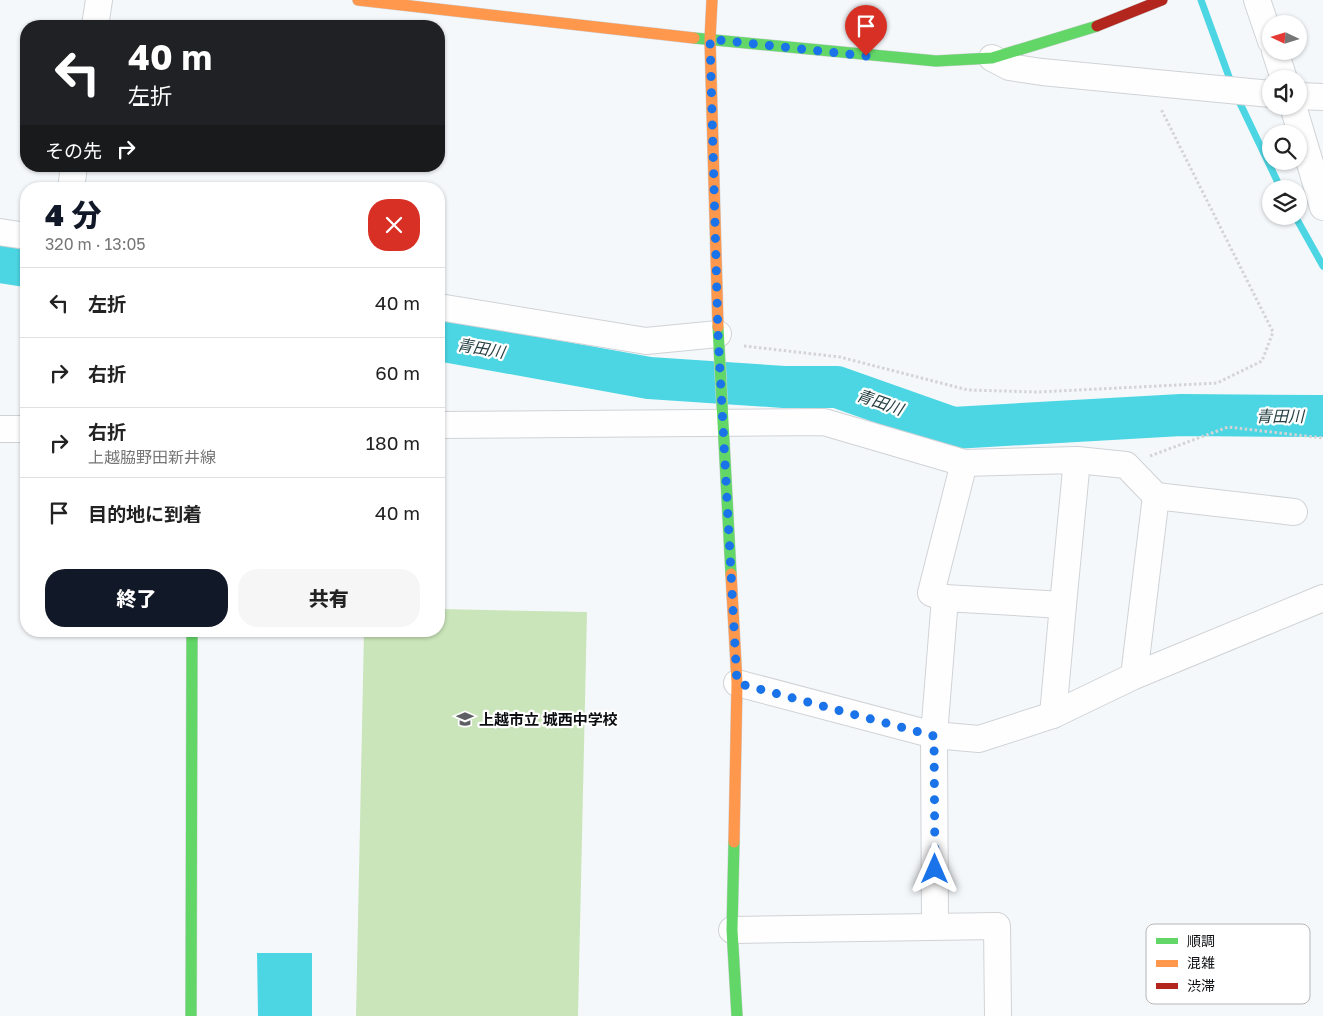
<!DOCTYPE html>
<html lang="ja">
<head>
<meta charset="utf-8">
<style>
  :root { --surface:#fff; --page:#f6f6f6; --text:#222; --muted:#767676; --line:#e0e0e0; --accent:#111827 }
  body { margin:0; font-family:"Golos Text","Noto Sans JP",sans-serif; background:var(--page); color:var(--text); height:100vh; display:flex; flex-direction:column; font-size:19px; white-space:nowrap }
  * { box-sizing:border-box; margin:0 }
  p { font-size:16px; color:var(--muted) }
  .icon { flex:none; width:28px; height:28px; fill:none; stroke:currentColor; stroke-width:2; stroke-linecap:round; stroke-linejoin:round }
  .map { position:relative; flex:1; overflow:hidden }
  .details { position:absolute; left:20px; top:182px; width:425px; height:455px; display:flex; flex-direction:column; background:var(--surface); border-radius:20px; box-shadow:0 1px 4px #0004 }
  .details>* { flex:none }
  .hud { position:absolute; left:20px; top:20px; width:425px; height:152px; border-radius:20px; box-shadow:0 1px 4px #0004; background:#202124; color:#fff; overflow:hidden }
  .needle { width:32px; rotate:274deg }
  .fabs { position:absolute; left:1262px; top:15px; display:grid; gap:10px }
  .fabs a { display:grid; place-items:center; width:45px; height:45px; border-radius:50%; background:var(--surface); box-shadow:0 1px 4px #0004; font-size:25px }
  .pin { position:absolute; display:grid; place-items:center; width:42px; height:42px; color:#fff; margin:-51px -21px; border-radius:50% 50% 50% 0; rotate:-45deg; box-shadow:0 0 5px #0007 }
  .pin .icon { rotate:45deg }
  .me { position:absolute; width:55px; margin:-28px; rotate:0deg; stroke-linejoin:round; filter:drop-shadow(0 0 4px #0008) }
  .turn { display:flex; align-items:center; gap:18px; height:105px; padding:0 25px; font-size:22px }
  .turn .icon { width:65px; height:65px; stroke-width:2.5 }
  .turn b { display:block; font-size:35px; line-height:42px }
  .then { display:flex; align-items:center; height:48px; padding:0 25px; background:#0003; gap:10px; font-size:19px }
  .round { display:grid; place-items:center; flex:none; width:52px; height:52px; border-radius:20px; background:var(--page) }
  .summary { display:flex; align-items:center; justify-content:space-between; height:85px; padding:0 25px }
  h1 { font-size:30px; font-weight:800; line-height:38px; color:var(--accent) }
  .primary-button { display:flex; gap:10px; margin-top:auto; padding:10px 25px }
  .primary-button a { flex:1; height:58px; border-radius:20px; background:var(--accent); color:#fff; font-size:20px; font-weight:800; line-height:58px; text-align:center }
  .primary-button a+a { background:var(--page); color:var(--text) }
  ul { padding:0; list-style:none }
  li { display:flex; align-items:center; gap:15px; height:70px; padding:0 25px; border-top:1px solid var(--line) }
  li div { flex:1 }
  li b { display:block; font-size:19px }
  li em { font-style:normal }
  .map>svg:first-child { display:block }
</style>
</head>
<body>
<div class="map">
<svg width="1323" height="1016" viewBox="0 0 1323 1016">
  <rect width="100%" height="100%" fill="#f5f8fb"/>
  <path fill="#cae5ba" d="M439,609L587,612L578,1016H356L364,631H439Z"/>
  <path fill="#4cd6e3" d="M257,953H312V1016H258Z"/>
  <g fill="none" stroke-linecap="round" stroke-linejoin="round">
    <g stroke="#4cd6e3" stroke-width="7">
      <path d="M1201,0L1232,85"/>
      <path d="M1237,97L1281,189"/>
      <path d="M1295,216L1323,266"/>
    </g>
    <g stroke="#4cd6e3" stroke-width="42">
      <path d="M0,262L26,266"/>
      <path d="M439,340L649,378L784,387H837L953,428L1181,415L1323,416"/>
    </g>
    <g stroke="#d0d3d6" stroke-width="28">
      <g id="street">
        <path d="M1257,0L1271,41"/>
        <path d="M95,26L99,0"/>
        <path d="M1275,51L1284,79"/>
        <path d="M992,58L1009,67L1042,72L1271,94"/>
        <path d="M1299,96L1323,97"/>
        <path d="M1293,106L1323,207"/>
        <path d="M71,189L74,166"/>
        <path d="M0,232L26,236"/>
        <path d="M439,307L646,341L718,334"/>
        <path d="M439,425L824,422L964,463"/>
        <path d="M0,429H26"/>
        <path d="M1077,460L1126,465L1156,496L1134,676"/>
        <path d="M1156,496L1294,512"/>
        <path d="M945,598L931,593L964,463L1077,460L1063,605"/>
        <path d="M737,683L934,735L979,739L1053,715L1134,676L1323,598"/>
        <path d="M935,926L934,735L945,598L1063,605L1053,715"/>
        <path d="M732,930L997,926L998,1016"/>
      </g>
    </g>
    <g stroke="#d0d3d6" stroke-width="12">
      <g id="fast">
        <path d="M694,38L936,61L992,58L1097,26"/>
        <path d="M718,327L731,574"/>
        <path d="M734,842L732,930L737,1016"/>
        <path d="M191,1016L192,631"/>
      </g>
    </g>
    <g stroke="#d0d3d6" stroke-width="12">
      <g id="slow">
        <path d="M358,0L694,38"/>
        <path d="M712,0L710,39L718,327"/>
        <path d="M731,574L737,683L734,842"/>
      </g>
    </g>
    <g stroke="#d0d3d6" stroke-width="12">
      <path id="jam" d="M1097,26L1162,0"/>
    </g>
    <g stroke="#d4d4d6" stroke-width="3" stroke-dasharray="2.5 2.5" stroke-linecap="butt">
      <path d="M744,346L840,357L968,390L1037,392L1217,383L1262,361L1273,332L1161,109"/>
      <path d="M1150,456L1228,427L1323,438"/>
    </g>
    <use href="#street" stroke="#fefefe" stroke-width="26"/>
    <use href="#fast" stroke="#63d668" stroke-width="11"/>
    <use href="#slow" stroke="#ff974d" stroke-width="11"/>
    <use href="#jam" stroke="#b3261e" stroke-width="11"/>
  </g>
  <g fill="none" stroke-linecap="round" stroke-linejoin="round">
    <path stroke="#1a73e8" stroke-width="9" stroke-dasharray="0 16.2" d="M866,56L710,39L718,334L737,683L934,736L935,869"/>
  </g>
  <defs>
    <g id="school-bare" transform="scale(1.35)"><path d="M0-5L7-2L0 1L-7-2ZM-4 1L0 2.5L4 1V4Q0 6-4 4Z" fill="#5d5f62" stroke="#fff" stroke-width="2.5" paint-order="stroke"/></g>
  </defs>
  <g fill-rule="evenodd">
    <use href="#school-bare" x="465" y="719"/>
  </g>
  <g text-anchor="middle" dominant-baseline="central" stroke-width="4.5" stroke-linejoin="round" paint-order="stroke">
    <g font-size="15" font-weight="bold" fill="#0b0d10" stroke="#fff" text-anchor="start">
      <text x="479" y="719">上越市立 城西中学校</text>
    </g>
    <g font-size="16" font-style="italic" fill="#253f42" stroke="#fff">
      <text transform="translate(481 348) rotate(10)">青田川</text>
      <text transform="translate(880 402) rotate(19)">青田川</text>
      <text x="1280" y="416">青田川</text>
    </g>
  </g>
  <rect x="1146" y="924" width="164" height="80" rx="8" fill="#fff" stroke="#b6b6b7" stroke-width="1"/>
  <rect x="1156" y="938" width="22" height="6" fill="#63d668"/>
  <rect x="1156" y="960" width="22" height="7" fill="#ff974d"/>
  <rect x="1156" y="983" width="22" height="6" fill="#b3261e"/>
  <g font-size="14" fill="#0b0d10">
    <text x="1187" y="946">順調</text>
    <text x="1187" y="968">混雑</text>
    <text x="1187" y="991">渋滞</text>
  </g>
</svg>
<div class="fabs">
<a><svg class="needle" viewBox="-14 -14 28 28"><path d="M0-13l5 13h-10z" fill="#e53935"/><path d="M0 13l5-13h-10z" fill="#767676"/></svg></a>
<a><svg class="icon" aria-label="sound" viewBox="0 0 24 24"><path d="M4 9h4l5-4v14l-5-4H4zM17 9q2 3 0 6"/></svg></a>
<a><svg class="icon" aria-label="search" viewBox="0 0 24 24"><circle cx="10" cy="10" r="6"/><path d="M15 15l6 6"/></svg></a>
<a><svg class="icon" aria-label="layers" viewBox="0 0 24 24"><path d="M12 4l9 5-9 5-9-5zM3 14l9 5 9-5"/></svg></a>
</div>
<div class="pin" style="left:866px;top:56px;background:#d93025"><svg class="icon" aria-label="arrive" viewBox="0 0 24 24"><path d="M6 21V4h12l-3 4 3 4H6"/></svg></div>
<svg class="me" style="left:935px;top:869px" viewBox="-20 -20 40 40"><path d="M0-17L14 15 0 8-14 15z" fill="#1a73e8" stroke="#fff" stroke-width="4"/></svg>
<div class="hud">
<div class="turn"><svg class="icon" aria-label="left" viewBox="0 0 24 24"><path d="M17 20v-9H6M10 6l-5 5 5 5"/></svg><div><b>40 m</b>左折</div></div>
<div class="then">その先<svg class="icon" aria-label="right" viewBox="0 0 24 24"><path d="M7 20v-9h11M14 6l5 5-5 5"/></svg></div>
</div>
<section class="details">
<div class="summary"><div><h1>4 分</h1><p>320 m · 13:05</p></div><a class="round" style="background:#d93025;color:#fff"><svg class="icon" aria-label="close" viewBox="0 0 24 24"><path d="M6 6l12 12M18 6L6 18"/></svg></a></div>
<ul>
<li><svg class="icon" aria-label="left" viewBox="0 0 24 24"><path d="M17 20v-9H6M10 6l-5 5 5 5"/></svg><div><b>左折</b></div><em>40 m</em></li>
<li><svg class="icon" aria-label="right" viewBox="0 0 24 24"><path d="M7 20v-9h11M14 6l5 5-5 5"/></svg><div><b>右折</b></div><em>60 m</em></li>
<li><svg class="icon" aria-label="right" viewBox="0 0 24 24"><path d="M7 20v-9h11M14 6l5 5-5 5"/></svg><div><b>右折</b><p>上越脇野田新井線</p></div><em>180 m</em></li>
<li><svg class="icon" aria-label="arrive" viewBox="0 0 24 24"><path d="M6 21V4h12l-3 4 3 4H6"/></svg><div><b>目的地に到着</b></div><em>40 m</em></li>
</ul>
<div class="primary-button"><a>終了</a><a>共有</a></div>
</section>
</div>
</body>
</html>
